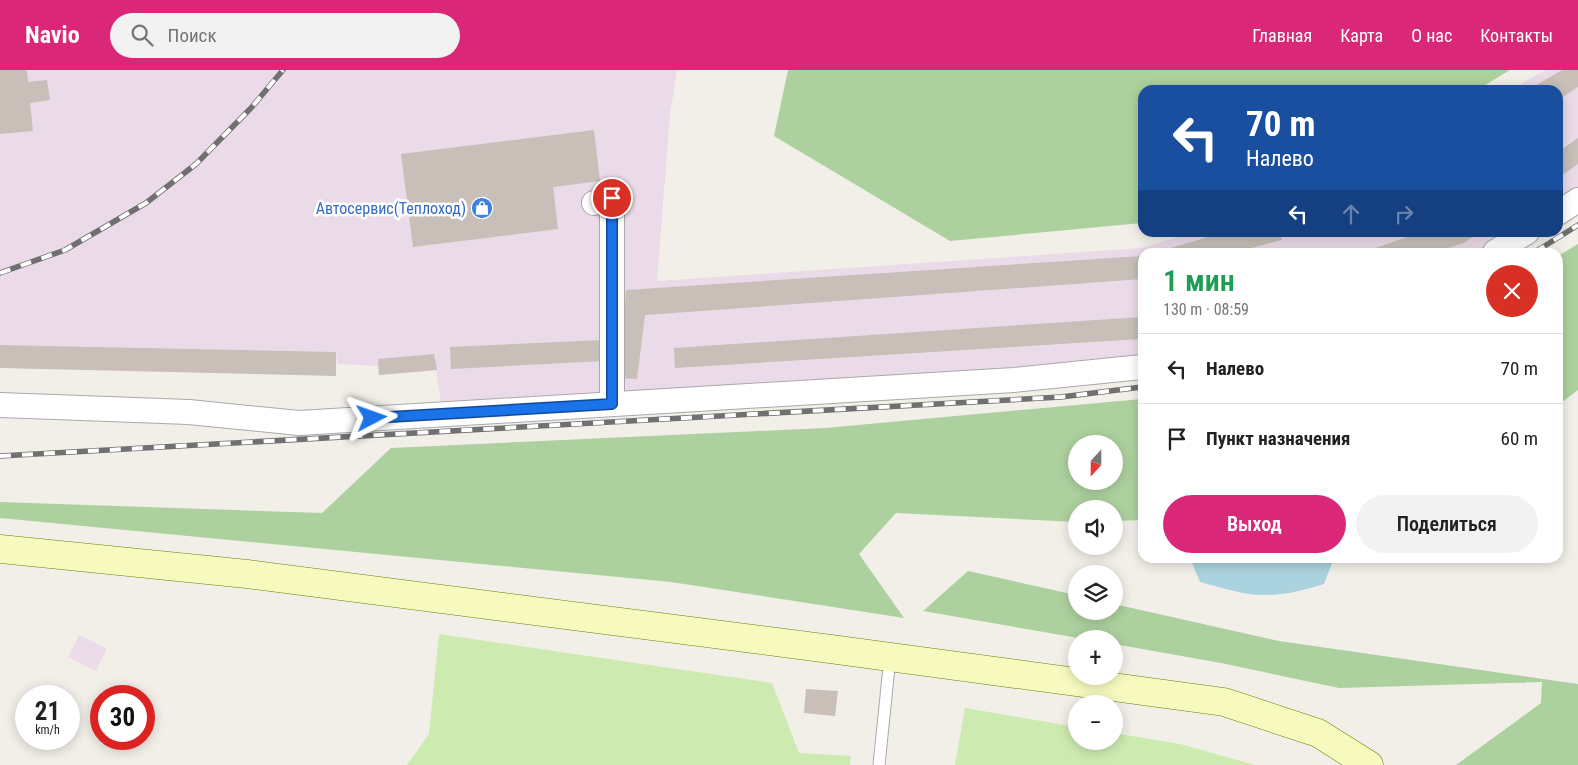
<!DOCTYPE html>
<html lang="ru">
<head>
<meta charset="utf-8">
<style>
  :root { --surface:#fff; --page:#f2f2f2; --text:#222; --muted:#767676; --line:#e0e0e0; --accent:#db2777 }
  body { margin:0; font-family:"Roboto Condensed",sans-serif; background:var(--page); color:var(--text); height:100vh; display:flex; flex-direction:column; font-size:19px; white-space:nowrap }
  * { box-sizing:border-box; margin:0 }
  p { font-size:16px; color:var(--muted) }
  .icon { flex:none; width:28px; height:28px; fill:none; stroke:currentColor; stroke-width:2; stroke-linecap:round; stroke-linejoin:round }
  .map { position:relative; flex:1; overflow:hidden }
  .side { position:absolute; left:1138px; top:178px; width:425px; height:315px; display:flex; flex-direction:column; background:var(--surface); border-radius:15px; box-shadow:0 2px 12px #0003 }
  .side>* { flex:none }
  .top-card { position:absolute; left:1138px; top:15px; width:425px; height:152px; border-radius:15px; box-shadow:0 2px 12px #0003; background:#1a4fa0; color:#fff; overflow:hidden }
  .needle { width:32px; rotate:201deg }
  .buttons { position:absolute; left:1068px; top:365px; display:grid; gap:10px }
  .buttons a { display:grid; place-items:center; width:55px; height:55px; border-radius:50%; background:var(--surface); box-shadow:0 2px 12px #0003; font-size:25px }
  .speed { position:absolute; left:15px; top:615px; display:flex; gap:10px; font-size:25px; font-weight:700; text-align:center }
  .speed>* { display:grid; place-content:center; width:65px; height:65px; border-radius:50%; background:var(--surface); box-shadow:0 2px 12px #0003; line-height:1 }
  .speed small { font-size:12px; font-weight:400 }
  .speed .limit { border:8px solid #d22; background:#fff; color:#111 }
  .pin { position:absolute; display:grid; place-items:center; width:42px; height:42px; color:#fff; margin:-21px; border:2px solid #fff; border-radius:50%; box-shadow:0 1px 5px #0007 }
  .me { position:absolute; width:55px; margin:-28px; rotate:86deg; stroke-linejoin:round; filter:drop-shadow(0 0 4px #0008) }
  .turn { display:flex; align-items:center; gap:18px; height:105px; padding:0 25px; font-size:22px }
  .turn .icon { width:65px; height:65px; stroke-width:2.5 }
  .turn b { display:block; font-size:35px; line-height:42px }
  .lanes { display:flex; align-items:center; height:48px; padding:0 25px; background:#0003; justify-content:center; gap:25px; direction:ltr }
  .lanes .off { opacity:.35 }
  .round { display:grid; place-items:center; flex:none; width:52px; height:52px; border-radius:26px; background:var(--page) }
  .summary { display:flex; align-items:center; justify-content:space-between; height:85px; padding:0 25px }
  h1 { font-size:30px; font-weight:600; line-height:38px; color:#1e9e55 }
  .primary-button { display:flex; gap:10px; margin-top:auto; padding:10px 25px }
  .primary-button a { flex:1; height:58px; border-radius:30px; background:var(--accent); color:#fff; font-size:20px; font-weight:600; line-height:58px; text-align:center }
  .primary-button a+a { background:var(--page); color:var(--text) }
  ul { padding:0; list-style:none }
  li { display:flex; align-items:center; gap:15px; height:70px; padding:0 25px; border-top:1px solid var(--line) }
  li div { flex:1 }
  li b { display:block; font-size:19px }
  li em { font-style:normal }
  header { display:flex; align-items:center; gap:30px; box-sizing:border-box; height:70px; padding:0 25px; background:var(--accent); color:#fff }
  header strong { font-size:24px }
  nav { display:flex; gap:28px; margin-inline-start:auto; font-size:18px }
  .search { width:350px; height:45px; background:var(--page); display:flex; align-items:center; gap:12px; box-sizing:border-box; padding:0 18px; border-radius:28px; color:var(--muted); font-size:19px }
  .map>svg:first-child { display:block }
</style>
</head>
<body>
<header>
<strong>Navio</strong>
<div class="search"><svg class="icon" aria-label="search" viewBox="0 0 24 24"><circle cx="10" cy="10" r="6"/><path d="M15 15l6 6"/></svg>Поиск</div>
<nav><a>Главная</a><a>Карта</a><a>О нас</a><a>Контакты</a></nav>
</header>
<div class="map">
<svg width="1578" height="695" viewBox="0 0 1578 695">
  <rect width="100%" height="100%" fill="#f2efe9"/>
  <g fill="#ebdbe8">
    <path d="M0,0H677L670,45L657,211L1141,178L1192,163H1527L1495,182H1142V297L443,344L436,300L379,305L378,296L337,294L336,282L0,275Z"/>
    <path d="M1545,0H1578V130L1558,143V20H1511Z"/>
    <path d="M79,565L107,579L96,601L68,587Z"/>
  </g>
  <g fill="#cdebb0">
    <path d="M439,564L772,613L799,683L851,686L850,695H407L429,664Z"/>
    <path d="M965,638L1076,657V671H1114V663L1180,674L1255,695H955Z"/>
  </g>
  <g fill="#add19e" fill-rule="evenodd">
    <path d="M788,0H1510L1477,20H1142V153L950,171L774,66Z"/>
    <path d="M1578,174V320L1558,335V186Z"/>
    <path d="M1142,329V450L1114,451V439H1076V452L896,443L859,484L904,548L671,512L0,448V432L322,443L391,378L825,358ZM1076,374H1114V411H1076Z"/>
    <path d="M968,501L1076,525V541H1114V534L1279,571L1578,614V695H1456L1541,633L1542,612L1339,618L1221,593L1114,574V569H1084L923,541Z"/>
  </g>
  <path fill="#aad3df" d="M1190,488H1330L1332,493L1324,514C1305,520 1286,525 1266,525C1247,526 1219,517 1200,512Z"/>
  <g fill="#c7bfb8">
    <path d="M0,0H27L28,12L47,10L50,30L30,33L33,61L0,64Z"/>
    <path d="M1562,0H1578V17L1558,30V20H1528Z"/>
    <path d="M594,60L600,111L553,117L558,159L413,177L401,84Z"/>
    <path d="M1578,68V94L1558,108V82Z"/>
    <path d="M1225,162H1280L1282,170L1236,182H1157Z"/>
    <path d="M1422,162H1479L1464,173L1436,182H1364Z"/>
    <path d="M1142,186V209L645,245L637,309L620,308L626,220Z"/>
    <path d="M1142,247V269H1141L675,298L674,278Z"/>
    <path d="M603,270L604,291L451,299L450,277Z"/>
    <path d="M0,275L336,282V306L0,298Z"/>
    <path d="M434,284L437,300L379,305L378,289Z"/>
    <path d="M806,619L838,621L835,646L804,643Z"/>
  </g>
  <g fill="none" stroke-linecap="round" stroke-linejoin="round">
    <g stroke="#a9a9a9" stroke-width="13">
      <path id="lane" d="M879,695L890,587"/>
    </g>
    <g stroke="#a9a9a9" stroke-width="26">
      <g id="street">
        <path d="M594,133L612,128V334"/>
        <path d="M1558,143L1578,130"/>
        <path d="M1495,182L1527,162"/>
        <path d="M0,335L189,342L299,353L1014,310L1142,297"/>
      </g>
    </g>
    <g stroke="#707d05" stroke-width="29">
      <path id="secondary" d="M0,479L247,504L838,580L1224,632L1318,663L1369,695"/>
    </g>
    <use href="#lane" stroke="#fff" stroke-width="11"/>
    <use href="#street" stroke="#fff" stroke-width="24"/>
    <use href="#secondary" stroke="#f7fabf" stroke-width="28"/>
    <g stroke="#707070" stroke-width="5.5">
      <g id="rail">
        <path d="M1535,182L1578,155"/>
        <path d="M0,203L65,180L146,133L196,94L251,38L283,0"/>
        <path d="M0,386L1061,327L1142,317"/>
      </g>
    </g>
    <use href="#rail" stroke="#fff" stroke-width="4" stroke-dasharray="11" stroke-linecap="butt"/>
  </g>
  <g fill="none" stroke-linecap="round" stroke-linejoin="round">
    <g stroke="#114b97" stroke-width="12">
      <path id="route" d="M372,348L612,334V128"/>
    </g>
    <use href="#route" stroke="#1a73e8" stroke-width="9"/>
  </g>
  <defs>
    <g id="shop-disc" transform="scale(1.125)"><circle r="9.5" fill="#3f7fe0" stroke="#fff"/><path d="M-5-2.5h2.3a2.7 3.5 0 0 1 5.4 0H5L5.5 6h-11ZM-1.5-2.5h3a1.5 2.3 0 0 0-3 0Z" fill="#fff"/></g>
  </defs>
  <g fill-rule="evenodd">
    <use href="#shop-disc" x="482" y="138"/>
  </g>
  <g text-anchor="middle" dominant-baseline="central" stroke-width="5" stroke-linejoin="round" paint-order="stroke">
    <g font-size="16" fill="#366cbe" stroke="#fff" text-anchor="end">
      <text x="466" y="138">Автосервис(Теплоход)</text>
    </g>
  </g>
</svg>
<div class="buttons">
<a><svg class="needle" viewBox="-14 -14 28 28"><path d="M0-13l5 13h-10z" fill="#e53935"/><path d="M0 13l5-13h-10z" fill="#767676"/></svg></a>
<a><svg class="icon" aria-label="sound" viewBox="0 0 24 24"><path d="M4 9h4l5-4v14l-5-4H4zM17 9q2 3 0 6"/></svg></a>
<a><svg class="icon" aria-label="layers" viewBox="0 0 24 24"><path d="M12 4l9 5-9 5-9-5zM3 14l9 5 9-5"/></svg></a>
<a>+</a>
<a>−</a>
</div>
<div class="speed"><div>21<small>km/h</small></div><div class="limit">30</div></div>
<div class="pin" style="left:612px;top:128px;background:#d93025"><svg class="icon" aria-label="arrive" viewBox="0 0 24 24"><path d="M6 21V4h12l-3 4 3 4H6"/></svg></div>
<svg class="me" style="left:372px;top:348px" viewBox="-20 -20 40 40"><path d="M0-17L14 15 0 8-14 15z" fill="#1a73e8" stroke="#fff" stroke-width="4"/></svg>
<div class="top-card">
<div class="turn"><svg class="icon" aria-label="left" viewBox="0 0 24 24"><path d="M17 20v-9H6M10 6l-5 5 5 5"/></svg><div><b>70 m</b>Налево</div></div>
<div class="lanes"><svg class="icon" aria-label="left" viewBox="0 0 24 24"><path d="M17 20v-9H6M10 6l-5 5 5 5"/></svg><svg class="icon off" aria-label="ahead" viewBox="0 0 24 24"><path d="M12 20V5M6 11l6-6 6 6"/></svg><svg class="icon off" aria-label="right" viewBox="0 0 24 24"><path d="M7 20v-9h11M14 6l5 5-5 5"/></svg></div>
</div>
<section class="side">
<div class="summary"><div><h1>1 мин</h1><p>130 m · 08:59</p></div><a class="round" style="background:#d93025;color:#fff"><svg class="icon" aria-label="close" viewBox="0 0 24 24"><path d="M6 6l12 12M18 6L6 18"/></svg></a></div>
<ul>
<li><svg class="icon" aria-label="left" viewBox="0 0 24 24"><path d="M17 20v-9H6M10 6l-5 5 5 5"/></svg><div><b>Налево</b></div><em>70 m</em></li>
<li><svg class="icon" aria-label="arrive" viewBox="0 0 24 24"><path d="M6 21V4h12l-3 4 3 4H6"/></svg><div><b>Пункт назначения</b></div><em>60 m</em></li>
</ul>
<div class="primary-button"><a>Выход</a><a>Поделиться</a></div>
</section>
</div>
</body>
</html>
